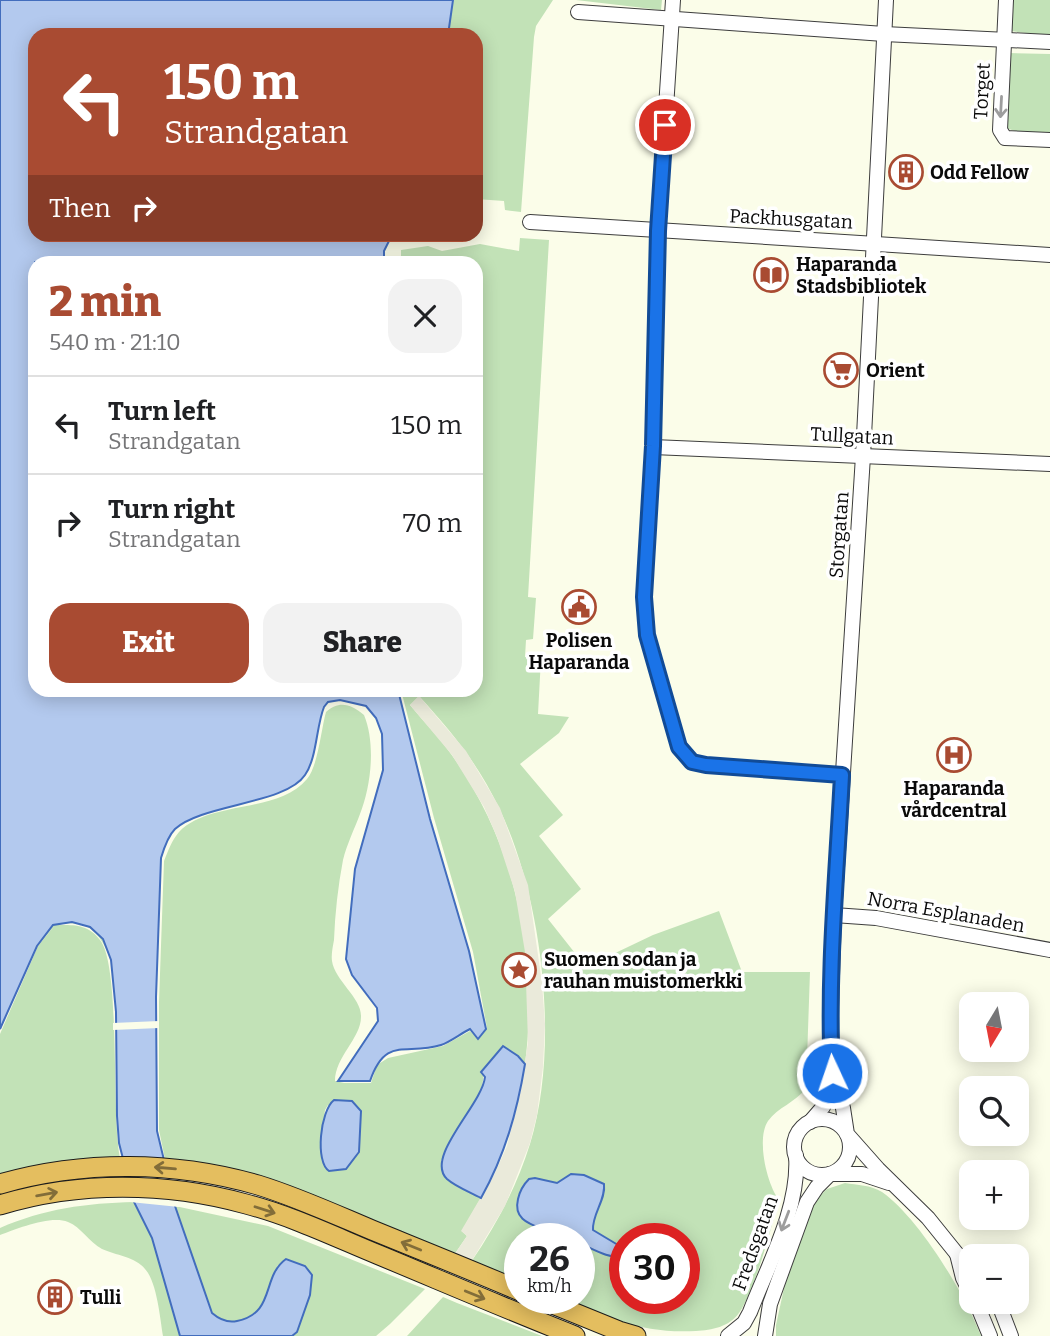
<!DOCTYPE html>
<html lang="en">
<head>
<meta charset="utf-8">
<style>
  :root { --surface:#fff; --page:#f2f2f2; --text:#202124; --muted:#757577; --line:#e0e0e0; --accent:#a94b32 }
  body { margin:0; font-family:Bitter,serif; background:var(--page); color:var(--text); height:100vh; display:flex; flex-direction:column; font-size:26px; white-space:nowrap }
  * { box-sizing:border-box; margin:0 }
  p { font-size:23px; color:var(--muted) }
  .icon { flex:none; width:38px; height:38px; fill:none; stroke:currentColor; stroke-width:2; stroke-linecap:round; stroke-linejoin:round }
  .map { position:relative; flex:1; overflow:hidden }
  .sheet { position:absolute; left:28px; top:256px; width:455px; height:441px; display:flex; flex-direction:column; background:var(--surface); border-radius:21px; box-shadow:0 4px 18px #0003 }
  .sheet>* { flex:none }
  .guide { position:absolute; left:28px; top:28px; width:455px; height:214px; border-radius:21px; box-shadow:0 4px 18px #0003; background:#a94b32; color:#fff; overflow:hidden }
  .needle { width:46px; rotate:190deg }
  .tools { position:absolute; left:959px; top:992px; display:grid; gap:14px }
  .tools a { display:grid; place-items:center; width:70px; height:70px; border-radius:14px; background:var(--surface); box-shadow:0 4px 18px #0003; font-size:35px }
  .speed { position:absolute; left:504px; top:1223px; display:flex; gap:14px; font-size:35px; font-weight:700; text-align:center }
  .speed>* { display:grid; place-content:center; width:91px; height:91px; border-radius:50%; background:var(--surface); box-shadow:0 4px 18px #0003; line-height:1 }
  .speed small { font-size:18px; font-weight:400 }
  .speed .limit { border:10px solid #d22; background:#fff; color:#111 }
  .pin { position:absolute; display:grid; place-items:center; width:60px; height:60px; color:#fff; margin:-30px; border:4px solid #fff; border-radius:50%; box-shadow:0 2px 7px #0007 }
  .me { position:absolute; width:77px; margin:-38px; rotate:357deg; stroke-linejoin:round; filter:drop-shadow(0 0 5px #0008) }
  .turn { display:flex; align-items:center; gap:24px; height:147px; padding:0 21px; font-size:32px }
  .turn .icon { width:91px; height:91px; stroke-width:2.5 }
  .turn b { display:block; font-size:49px; line-height:60px }
  .then { display:flex; align-items:center; height:66px; padding:0 21px; background:#0003; gap:14px; font-size:26px }
  .round { display:grid; place-items:center; flex:none; width:74px; height:74px; border-radius:21px; background:var(--page) }
  .head { display:flex; align-items:center; justify-content:space-between; height:119px; padding:0 21px }
  h1 { font-size:42px; font-weight:800; line-height:52px; color:var(--accent) }
  .action { display:flex; gap:14px; margin-top:auto; padding:14px 21px }
  .action a { flex:1; height:80px; border-radius:21px; background:var(--accent); color:#fff; font-size:28px; font-weight:800; line-height:80px; text-align:center }
  .action a+a { background:var(--page); color:var(--text) }
  ul { padding:0; list-style:none }
  li { display:flex; align-items:center; gap:21px; height:98px; padding:0 21px; border-top:2px solid var(--line) }
  li div { flex:1 }
  li b { display:block; font-size:26px }
  li em { font-style:normal }
  .map>svg:first-child { display:block }
</style>
</head>
<body>
<div class="map">
<svg width="1050" height="1336" viewBox="0 0 1050 1336">
  <rect width="100%" height="100%" fill="#fbfde9"/>
  <g fill="#c2e2b7" fill-rule="evenodd">
    <path d="M453,0H553L536,26L534,37L521,212L505,210L504,201L476,199V35H448Z"/>
    <path d="M576,0H662L661,10Z"/>
    <path d="M1013,0H1050V36L1011,31Z"/>
    <path d="M1008,53L1050,54V134L1015,131L1006,128Z"/>
    <path d="M520,238L549,240L528,597L536,598L533,639L526,640L525,657L541,658L538,714L569,717L559,733L520,764L563,815L539,836L581,889L548,919L586,967L653,935L719,911L742,972H810L806,1088C795,1103 778,1107 768,1121C756,1139 767,1184 779,1200C770,1231 756,1288 739,1313C729,1327 712,1330 696,1331C643,1334 608,1318 560,1299L579,1298V1239H520V1282L471,1262C496,1226 517,1186 530,1144C560,1047 543,899 499,808C479,765 451,731 419,696L410,705C424,722 439,737 451,754C515,842 539,957 525,1064L518,1056L503,1046L482,1072C491,1086 450,1145 441,1161C443,1183 463,1188 481,1198L462,1231L467,1236L454,1255L165,1159L159,1130V1002L164,861C168,851 172,840 179,832C210,800 278,814 307,779C318,766 321,730 326,712C339,700 351,704 364,715C376,744 371,786 360,814C354,830 347,844 343,860C338,886 335,913 334,940C333,946 331,954 332,961C335,981 362,998 361,1017C361,1038 335,1057 335,1081L344,1083H371L377,1065L388,1058L443,1046L470,1031L478,1038L487,1028L473,952L434,818L401,690H476V262H401V250L428,246L442,251L480,244L519,251ZM328,1105L361,1111L359,1152L336,1170L322,1162L321,1143L325,1110ZM625,1239H684V1298H625Z"/>
    <path d="M63,751L111,960C100,933 89,918 57,925C74,925 88,924 100,940C121,966 111,1113 120,1158L0,1175V1034L38,946L55,925L37,946L0,1029Z"/>
    <path d="M845,1183C857,1185 871,1185 882,1192C919,1218 965,1294 981,1336H776V1325L786,1279L814,1201L827,1189Z"/>
    <path d="M134,1202L152,1238L180,1336H163C160,1318 157,1282 145,1269C136,1257 115,1255 102,1249C89,1242 81,1227 68,1222C50,1215 17,1229 0,1235V1228C43,1209 87,1203 134,1202Z"/>
    <path d="M175,1206L268,1226L425,1289L390,1324L376,1336H292L297,1332L310,1295L278,1265L263,1304L254,1316L234,1322L218,1319L212,1313Z"/>
    <path d="M443,1297L457,1303L542,1336H407Z"/>
  </g>
  <path fill="#eaeada" d="M419,696L466,751L500,808L528,885L542,983L545,1024L543,1067L537,1115L530,1143L505,1206L471,1262L454,1255L467,1236L461,1231L495,1173L507,1146L520,1094L528,1042L525,952L515,892L497,837L484,807L452,755L410,705Z"/>
  <g fill="#b3c9ee" stroke="#426dbd" stroke-width="2">
    <path d="M0,0H453L448,35H35V234L392,235L384,251V262H35V690H398L430,819L469,951L486,1029L478,1039L470,1029C460,1034 450,1042 441,1045C406,1056 386,1035 370,1081H338L378,1021L377,1008L352,975L346,959L355,869L383,770L382,734L376,718L366,706L340,700L328,702L324,707C316,727 317,758 305,775C286,804 202,804 175,829C168,836 164,848 161,858L156,997L157,1131L175,1206L212,1313C219,1319 228,1323 237,1321C276,1313 261,1277 286,1259L305,1266L312,1275L310,1295L297,1332L292,1336H180L152,1238L134,1202L119,1143L117,1116L116,1012L111,960L103,939L90,927L72,922L53,925L37,946L0,1029Z"/>
    <path d="M503,1046L518,1056L525,1064C517,1112 505,1155 481,1198C470,1192 456,1187 447,1179C424,1157 482,1105 485,1077L481,1072Z"/>
    <path d="M334,1100L352,1101L361,1111L359,1152L346,1169L329,1171C315,1162 320,1111 334,1100Z"/>
    <path d="M571,1174L584,1175L604,1184C606,1200 592,1214 593,1230L623,1248L624,1257C609,1259 593,1249 579,1243V1239C567,1239 558,1235 547,1231C530,1224 513,1220 518,1199C520,1190 523,1185 529,1179L535,1178L557,1183Z"/>
  </g>
  <g fill="#fbfde9">
    <path d="M159,1021V1028L113,1030V1023Z"/>
    <path d="M119,1158L166,1160L179,1207L130,1202Z"/>
  </g>
  <g fill="none" stroke-linecap="round" stroke-linejoin="round">
    <g stroke="#3d3d3d" stroke-width="16">
      <g id="minor">
        <path d="M673,0L658,231L653,447L644,597L647,635L679,746L692,762L706,765L842,775"/>
        <path d="M1006,0L1000,130L1005,138L1050,140"/>
        <path d="M578,12L884,34L1050,42"/>
        <path d="M530,222L1050,255"/>
        <path d="M653,447L1050,464"/>
        <path d="M834,915L876,918L1050,950"/>
        <path d="M833,1077L843,1108L847,1134L878,1169L928,1218L957,1254L971,1266"/>
        <circle cx="822" cy="1147" r="28"/>
        <path d="M810,1122L823,1107L828,1096L832,1073L830,1037L834,915L863,456L886,0"/>
        <path d="M957,1254L963,1278L971,1294"/>
        <path d="M976,1302L990,1336"/>
        <path d="M998,1302L1011,1336"/>
        <path d="M728,1336L744,1323L750,1312C769,1263 800,1207 796,1155"/>
        <path d="M765,1336L770,1304L807,1202L817,1187L830,1174H862L889,1183"/>
      </g>
    </g>
    <g stroke="#1b1b1b" stroke-width="21">
      <g id="highway">
        <path d="M0,1184C83,1160 175,1161 258,1185C297,1197 334,1214 372,1230C421,1250 471,1270 520,1291"/>
        <path d="M0,1205C78,1181 167,1182 246,1204C292,1216 335,1237 379,1255C444,1282 509,1310 575,1336"/>
        <path d="M538,1298L619,1331L636,1336"/>
      </g>
    </g>
    <use href="#minor" stroke="#fff" stroke-width="14"/>
    <use href="#highway" stroke="#e4be5f" stroke-width="19"/>
  </g>
  <defs><path id="oneway-shaft" d="M-6 0H5M1.5-3L5.5 0L1.5 3" fill="none" stroke-width="1.6" stroke-linecap="round" stroke-linejoin="round" transform="scale(1.75)"/></defs>
  <g stroke="#9d9d9d">
    <use href="#oneway-shaft" transform="translate(1001 107) rotate(93)"/>
    <use href="#oneway-shaft" transform="translate(785 1221) rotate(111)"/>
  </g>
  <g stroke="#826d39">
    <use href="#oneway-shaft" transform="translate(165 1168) rotate(-175)"/>
    <use href="#oneway-shaft" transform="translate(47 1194) rotate(-10)"/>
    <use href="#oneway-shaft" transform="translate(265 1210) rotate(18)"/>
    <use href="#oneway-shaft" transform="translate(411 1246) rotate(-158)"/>
    <use href="#oneway-shaft" transform="translate(475 1295) rotate(22)"/>
  </g>
  <g fill="none" stroke-linecap="round" stroke-linejoin="round">
    <g stroke="#114b97" stroke-width="18">
      <path id="route" d="M665,125L658,231L653,446L644,597L647,635L679,747L692,762L706,765L842,775C837,874 827,974 832,1073"/>
    </g>
    <use href="#route" stroke="#1a73e8" stroke-width="12"/>
  </g>
  <defs>
    <g id="building-ring" transform="scale(1.75)"><circle r="9.5" fill="#fff" stroke="#a94b32" stroke-width="1.5"/><path d="M-4-6H4V6H1V3H-1V6H-4ZM-2.5-4.3h1.7v1.8h-1.7ZM.8-4.3h1.7v1.8H.8ZM-2.5-1h1.7V.8h-1.7ZM.8-1h1.7V.8H.8Z" fill="#a94b32"/></g>
    <g id="library-ring" transform="scale(1.75)"><circle r="9.5" fill="#fff" stroke="#a94b32" stroke-width="1.5"/><path d="M-6-4Q-3-5.5-.7-3.5V5Q-3 3-6 4ZM6-4Q3-5.5 .7-3.5V5Q3 3 6 4Z" fill="#a94b32"/></g>
    <g id="supermarket-ring" transform="scale(1.75)"><circle r="9.5" fill="#fff" stroke="#a94b32" stroke-width="1.5"/><path d="M-6-5.5h2.5l.6 2H6L4.5 2H-2.5L-4.4-4H-6ZM-1.5 3.2a1.3 1.3 0 1 0 .1 0ZM3 3.2a1.3 1.3 0 1 0 .1 0Z" fill="#a94b32"/></g>
    <g id="civic-ring" transform="scale(1.75)"><circle r="9.5" fill="#fff" stroke="#a94b32" stroke-width="1.5"/><path d="M-.6-6.5H3V-4.5H.6V-3L4-1V1h2V6H-6V1h2V-1L-.6-3ZM-1.2 2.5V6h2.4V2.5Z" fill="#a94b32"/></g>
    <g id="hospital-ring" transform="scale(1.75)"><circle r="9.5" fill="#fff" stroke="#a94b32" stroke-width="1.5"/><path d="M-5-5h3v3.5h4V-5h3V5h-3V1.5h-4V5h-3Z" fill="#a94b32"/></g>
    <g id="sight-ring" transform="scale(1.75)"><circle r="9.5" fill="#fff" stroke="#a94b32" stroke-width="1.5"/><path d="M0-6L1.8-2.2L6-1.7L2.9 1.2L3.7 5.4L0 3.3L-3.7 5.4L-2.9 1.2L-6-1.7L-1.8-2.2Z" fill="#a94b32"/></g>
  </defs>
  <g fill-rule="evenodd">
    <use href="#building-ring" x="906" y="172"/>
    <use href="#library-ring" x="771" y="275"/>
    <use href="#supermarket-ring" x="841" y="370"/>
    <use href="#civic-ring" x="579" y="607"/>
    <use href="#hospital-ring" x="954" y="755"/>
    <use href="#sight-ring" x="519" y="970"/>
    <use href="#building-ring" x="55" y="1297"/>
  </g>
  <g text-anchor="middle" dominant-baseline="central" stroke-width="7" stroke-linejoin="round" paint-order="stroke">
    <g font-size="19" fill="#0a0a0a" stroke="#fff">
      <text transform="translate(982 91) rotate(-87)">Torget</text>
      <text transform="translate(791 219) rotate(3)">Packhusgatan</text>
      <text transform="translate(852 436) rotate(3)">Tullgatan</text>
      <text transform="translate(839 535) rotate(-86)">Storgatan</text>
      <text transform="translate(946 912) rotate(10)">Norra Esplanaden</text>
      <text transform="translate(755 1243) rotate(-70)">Fredsgatan</text>
    </g>
    <g font-size="19" font-weight="bold" fill="#0a0a0a" stroke="#fff" text-anchor="start">
      <text x="930" y="172">Odd Fellow</text>
      <text x="796" y="264">Haparanda<tspan x="796" dy="22">Stadsbibliotek</tspan></text>
      <text x="866" y="370">Orient</text>
      <text x="579" y="640" text-anchor="middle">Polisen<tspan x="579" dy="22">Haparanda</tspan></text>
      <text x="954" y="788" text-anchor="middle">Haparanda<tspan x="954" dy="22">vårdcentral</tspan></text>
      <text x="544" y="959">Suomen sodan ja<tspan x="544" dy="22">rauhan muistomerkki</tspan></text>
      <text x="80" y="1297">Tulli</text>
    </g>
  </g>
</svg>
<div class="tools">
<a><svg class="needle" viewBox="-14 -14 28 28"><path d="M0-13l5 13h-10z" fill="#e53935"/><path d="M0 13l5-13h-10z" fill="#757577"/></svg></a>
<a><svg class="icon" aria-label="search" viewBox="0 0 24 24"><circle cx="10" cy="10" r="6"/><path d="M15 15l6 6"/></svg></a>
<a>+</a>
<a>−</a>
</div>
<div class="speed"><div>26<small>km/h</small></div><div class="limit">30</div></div>
<div class="pin" style="left:665px;top:125px;background:#d93025"><svg class="icon" aria-label="arrive" viewBox="0 0 24 24"><path d="M6 21V4h12l-3 4 3 4H6"/></svg></div>
<svg class="me" style="left:832px;top:1073px" viewBox="-20 -20 40 40"><circle r="17" fill="#1a73e8" stroke="#fff" stroke-width="3"/><path d="M0-11L8 9 0 5-8 9z" fill="#fff"/></svg>
<div class="guide">
<div class="turn"><svg class="icon" aria-label="left" viewBox="0 0 24 24"><path d="M17 20v-9H6M10 6l-5 5 5 5"/></svg><div><b>150 m</b>Strandgatan</div></div>
<div class="then">Then<svg class="icon" aria-label="right" viewBox="0 0 24 24"><path d="M7 20v-9h11M14 6l5 5-5 5"/></svg></div>
</div>
<section class="sheet">
<div class="head"><div><h1>2 min</h1><p>540 m · 21:10</p></div><a class="round"><svg class="icon" aria-label="close" viewBox="0 0 24 24"><path d="M6 6l12 12M18 6L6 18"/></svg></a></div>
<ul>
<li><svg class="icon" aria-label="left" viewBox="0 0 24 24"><path d="M17 20v-9H6M10 6l-5 5 5 5"/></svg><div><b>Turn left</b><p>Strandgatan</p></div><em>150 m</em></li>
<li><svg class="icon" aria-label="right" viewBox="0 0 24 24"><path d="M7 20v-9h11M14 6l5 5-5 5"/></svg><div><b>Turn right</b><p>Strandgatan</p></div><em>70 m</em></li>
</ul>
<div class="action"><a>Exit</a><a>Share</a></div>
</section>
</div>
</body>
</html>
